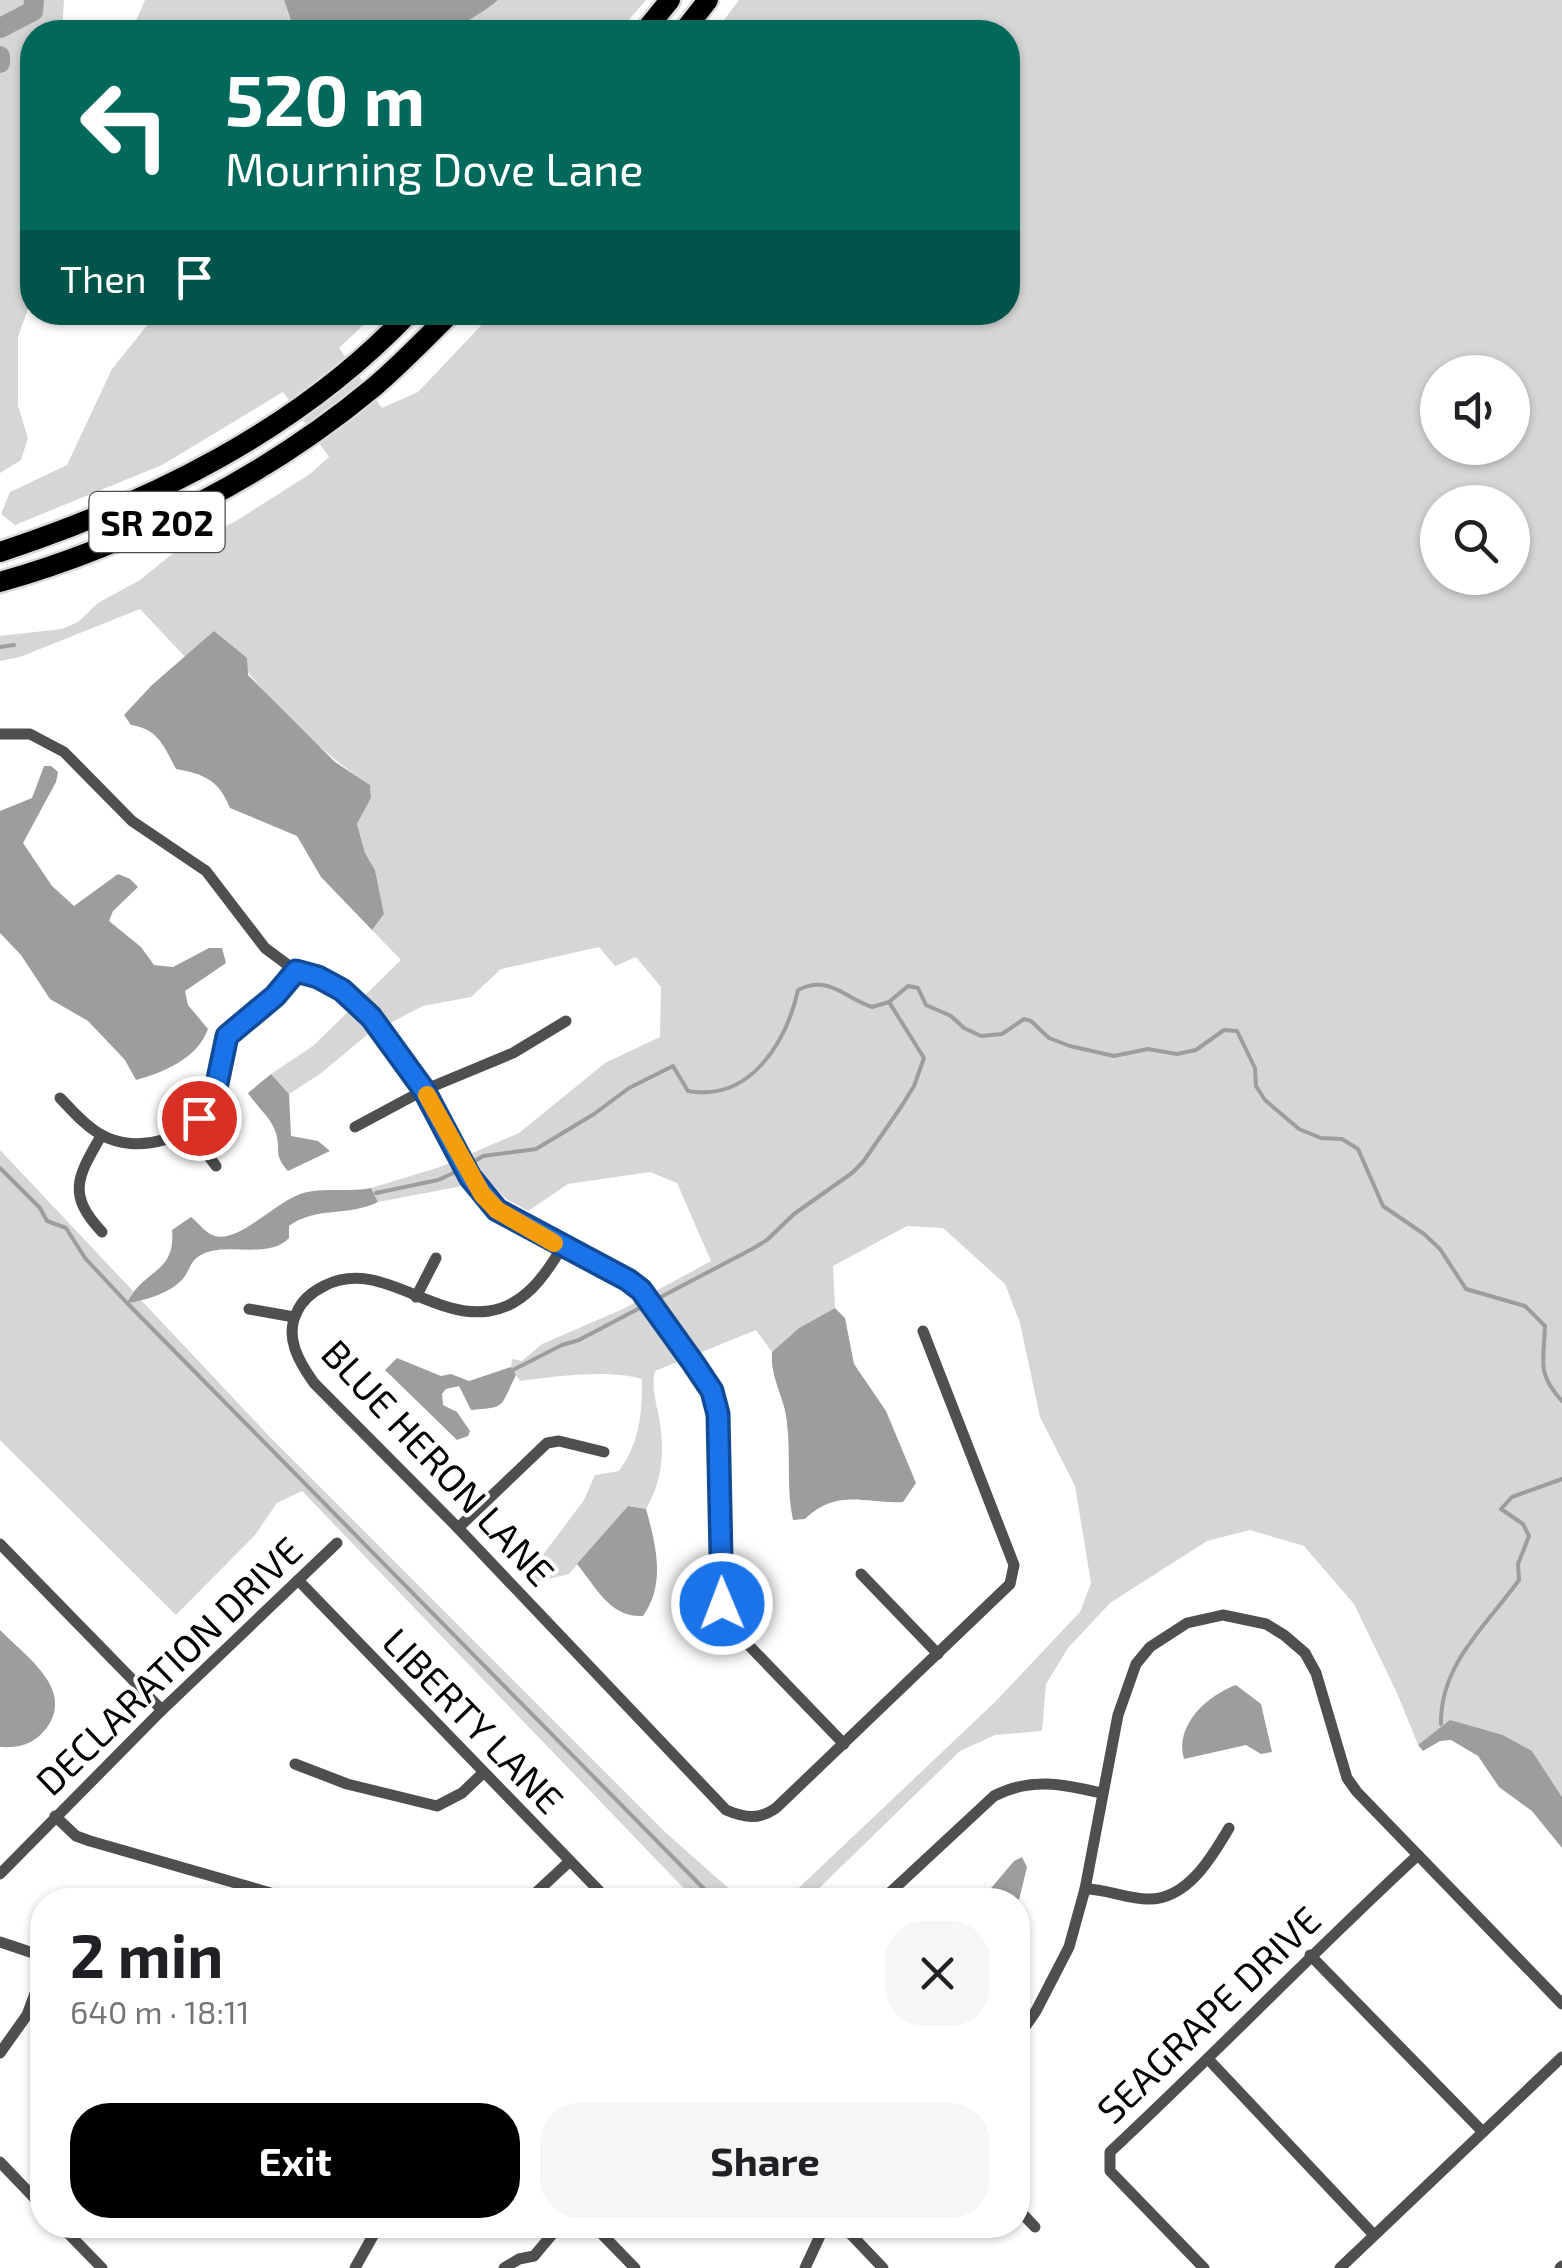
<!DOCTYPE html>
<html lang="en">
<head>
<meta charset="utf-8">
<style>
  :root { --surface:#fff; --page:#f6f6f6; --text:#202124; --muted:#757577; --accent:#000 }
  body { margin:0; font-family:"Exo 2",sans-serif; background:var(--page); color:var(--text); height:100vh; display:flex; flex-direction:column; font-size:38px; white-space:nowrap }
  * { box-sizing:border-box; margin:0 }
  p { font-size:32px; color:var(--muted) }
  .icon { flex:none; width:55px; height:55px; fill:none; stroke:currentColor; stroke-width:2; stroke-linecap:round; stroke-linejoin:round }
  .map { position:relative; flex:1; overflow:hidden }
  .panel { position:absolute; left:30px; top:1888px; width:1000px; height:350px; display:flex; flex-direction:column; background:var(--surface); border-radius:40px; box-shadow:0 2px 8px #0004 }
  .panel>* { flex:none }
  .banner { position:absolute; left:20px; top:20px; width:1000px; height:305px; border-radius:40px; box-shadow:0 2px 8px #0004; background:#00695c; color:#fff; overflow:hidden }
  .controls { position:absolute; left:1420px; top:355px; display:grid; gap:20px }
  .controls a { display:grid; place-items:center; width:110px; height:110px; border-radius:50%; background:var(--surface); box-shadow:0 2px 8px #0004; font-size:50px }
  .pin { position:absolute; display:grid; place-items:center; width:85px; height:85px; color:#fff; margin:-42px; border:5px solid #fff; border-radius:50%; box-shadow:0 2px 10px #0007 }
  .me { position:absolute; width:110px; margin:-55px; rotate:359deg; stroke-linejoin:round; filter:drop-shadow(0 0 8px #0008) }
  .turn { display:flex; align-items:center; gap:35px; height:210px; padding:0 40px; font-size:45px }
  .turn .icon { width:130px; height:130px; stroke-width:2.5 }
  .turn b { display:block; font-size:70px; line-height:85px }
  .then { display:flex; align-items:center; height:95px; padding:0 40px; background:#0003; gap:20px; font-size:38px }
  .round { display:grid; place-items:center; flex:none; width:105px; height:105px; border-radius:40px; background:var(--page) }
  .summary { display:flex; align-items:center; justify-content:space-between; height:170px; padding:0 40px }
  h1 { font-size:60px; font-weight:700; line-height:75px }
  .cta { display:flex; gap:20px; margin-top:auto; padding:20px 40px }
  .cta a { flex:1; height:115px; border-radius:40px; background:var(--accent); color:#fff; font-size:40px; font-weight:700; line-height:115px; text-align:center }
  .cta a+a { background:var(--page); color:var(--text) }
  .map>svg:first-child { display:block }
</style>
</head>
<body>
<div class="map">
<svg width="1562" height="2268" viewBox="0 0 1562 2268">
  <rect width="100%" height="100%" fill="#fff"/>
  <g fill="#d6d6d6" fill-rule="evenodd">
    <path d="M0,0H64L62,32H32V297L18,337V406L28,438L21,460L0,473Z"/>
    <path d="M145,0H284L295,32H131Z"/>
    <path d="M498,0H646L618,32H456C468,18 484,13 498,0Z"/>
    <path d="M739,0H1562V1797L1532,1751L1503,1735L1450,1721L1418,1745L1397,1693L1354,1604L1304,1546L1250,1530L1207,1541L1110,1603L1068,1648L1046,1684L1042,1731L995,1735L960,1751L807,1900H786L995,1702L1080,1612L1091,1583L1075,1486L1040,1417L1020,1323L1005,1284L943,1228L907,1226L833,1266L835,1308L799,1328L772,1352L756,1330L655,1371C651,1386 656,1402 659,1417C665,1450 663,1480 646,1509L628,1506L569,1574L531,1583L528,1575L584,1500L595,1475L619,1471C640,1442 642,1414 642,1379C609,1369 555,1376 520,1381L511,1367L512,1359L522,1361L542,1344L623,1309L711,1261L677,1183L650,1172L568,1184L528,1211L506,1199L484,1175L457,1187L378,1202L371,1188L440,1167L519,1133L605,1063L660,1037L661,987L636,957L615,966L599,947L501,969L471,997L423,1006L367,1035L320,1074L289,1094L271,1074L313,1046L401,960L372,930L384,914L375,870L365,853L357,824L371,798L370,785C310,746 259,688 214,631L185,657L140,609L20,657L0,661V636L62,629L78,622L98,603L140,580L177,550L236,521L310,474L329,457L283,392L162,465L15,525L1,514L10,492L67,465L112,369L153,318V313H376L339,348L382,408L418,392L493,313L1008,312V32H715ZM1438,372H1512V448H1438ZM1438,502H1512V578H1438Z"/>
    <path d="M0,1150L133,1291L128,1302L142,1301L270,1437L666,1833L742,1900H722L712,1890L694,1899L302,1491L277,1503L255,1535L176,1615L0,1440Z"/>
  </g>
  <g fill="#9d9d9d">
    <path d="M284,0H498C484,13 468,18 455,32H295Z"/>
    <path d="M214,631L247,658L248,675L335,762L370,785L371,798L357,824L365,853L375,870L384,914L372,930L321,877L297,836L230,808C219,780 204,774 176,769C164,746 158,729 131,725L124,715L152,685Z"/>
    <path d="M44,766H51L58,772L56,782L23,843L52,886L74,906L118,874L130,879L138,887L113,911L109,921L141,947L154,965L173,967L209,948H222L226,963L185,991L188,1005L208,1029C197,1059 164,1072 136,1080L125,1060L88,1021L50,999L21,955L0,933V811L32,798Z"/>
    <path d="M271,1074L289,1094L291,1136L318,1141L330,1151L288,1171C273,1154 281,1151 276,1133C271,1117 257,1107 248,1093Z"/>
    <path d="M371,1188L378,1202C348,1217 316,1206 289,1226V1238C269,1259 230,1243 205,1253C191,1259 192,1265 185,1276C174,1292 145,1301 127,1303C143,1269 176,1274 172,1230L191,1217C198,1222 206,1234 215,1236C241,1243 278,1198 307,1192C328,1188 350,1192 371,1188Z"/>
    <path d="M835,1308L845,1318L854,1364L886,1411L916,1483L903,1502C864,1504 838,1488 805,1519L793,1520C786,1488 791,1455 787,1423C785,1397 770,1379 772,1352L799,1328Z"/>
    <path d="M397,1358L441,1376L451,1374L469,1381L511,1367L516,1375C499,1409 507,1407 471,1410L459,1386L446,1389L442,1394L443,1405L457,1412L470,1431L468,1436L457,1440L385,1370Z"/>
    <path d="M628,1506L646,1509C656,1544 666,1585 643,1616C610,1618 596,1587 577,1564Z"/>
    <path d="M0,1630C24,1655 74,1688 48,1726C35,1744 21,1748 0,1747Z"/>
    <path d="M1236,1685L1261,1704L1272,1752L1261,1754L1246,1745L1184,1759C1174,1725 1208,1695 1236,1685Z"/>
    <path d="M1450,1720L1503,1735L1532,1751L1562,1797V1848L1532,1811L1499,1787L1478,1756L1451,1740L1440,1741L1423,1751L1418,1745Z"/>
    <path d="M1022,1857L1027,1867L1018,1904V1900H981L1014,1861Z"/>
  </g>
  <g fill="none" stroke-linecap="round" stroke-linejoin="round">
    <g stroke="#9d9d9d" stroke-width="4">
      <path d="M0,647L14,645"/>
      <path d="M470,1164L483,1156L536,1149L594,1114L629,1088L673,1066L688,1091C750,1102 786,1043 798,990C828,974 845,998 872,1007L889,1002L908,986L918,988L926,1005L951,1016L964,1028L981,1036L1002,1034L1024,1019L1031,1021L1049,1038L1070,1046L1114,1056L1148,1049L1177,1054L1196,1050L1224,1030L1237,1031L1255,1068L1256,1086L1265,1100L1299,1129L1321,1138L1342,1139L1358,1149L1383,1206L1424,1234L1440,1249L1466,1289L1525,1306L1545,1326C1544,1361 1536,1373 1562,1401"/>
      <path d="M0,1168L40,1208L47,1221L66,1228L85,1258L127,1303L715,1900"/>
      <path d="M376,1193L438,1180L462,1169"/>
      <path d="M513,1370L562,1345L579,1340L752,1249L767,1240L794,1214L852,1173L863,1162L901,1107L914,1086L924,1058L889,1002"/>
      <path d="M1441,1724C1440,1664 1486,1626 1519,1580L1518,1564L1529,1536L1523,1524L1501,1509L1512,1497L1562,1479"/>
    </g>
    <g stroke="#9d9d9d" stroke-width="20">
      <path d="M0,28L33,11L34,0"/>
      <path d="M0,56V63"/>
    </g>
    <g stroke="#dbdbdb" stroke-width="25">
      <g id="motorway">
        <path d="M644,32L670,0"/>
        <path d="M683,32L708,0"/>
        <path d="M0,552C151,502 299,430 410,312"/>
        <path d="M0,582C134,544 267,476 374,387C401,364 426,338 452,312"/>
      </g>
    </g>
    <g stroke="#4f4f4f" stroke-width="11">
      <path d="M0,734H30L64,752L132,821L206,871L265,948L296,971L318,977L357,1001L424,1090L482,1194L497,1210L562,1247L620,1275L641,1290L712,1391L718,1414L720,1578C722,1599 724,1613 735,1631L844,1744"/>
      <path d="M60,1098C72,1110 85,1126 100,1134C137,1156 195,1139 213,1100C223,1079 216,1053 229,1033C236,1023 249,1017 259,1009C274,998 285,986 296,971"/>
      <path d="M355,1127L424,1090L513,1053L566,1021"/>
      <path d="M189,1130L216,1166"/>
      <path d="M101,1136C78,1176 66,1194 102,1232"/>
      <path d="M562,1247C545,1276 524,1306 489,1311C431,1320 380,1257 324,1286C312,1292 302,1300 297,1312C284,1337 299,1362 314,1383L458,1528L726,1810C745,1818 759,1820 776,1808L1010,1584L1014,1565L923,1331"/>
      <path d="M416,1297L436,1258"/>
      <path d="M249,1309L294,1317"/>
      <path d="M458,1528L547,1443L559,1441L604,1452"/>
      <path d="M0,1544L162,1710"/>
      <path d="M861,1574L938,1654"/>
      <path d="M298,1580L608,1900"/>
      <path d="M295,1764L347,1784L437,1806L462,1793L483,1773"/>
      <path d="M55,1816L76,1836L90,1841L295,1900"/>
      <path d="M0,1874L162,1710L337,1543"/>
      <path d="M1085,1889C1107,1889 1127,1899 1148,1899C1187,1900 1212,1857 1229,1828"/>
      <path d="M528,1900L570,1861"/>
      <path d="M882,1900L994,1796C1031,1777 1063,1784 1101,1793"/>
      <path d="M0,1942L42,1956"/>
      <path d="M1310,1955L1483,2132"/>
      <path d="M1018,2037L1036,2011L1069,1947L1085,1889L1118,1715L1136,1664L1150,1647L1187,1623L1223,1615L1266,1624L1284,1635L1305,1653L1316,1673L1347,1778L1357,1792L1562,2004"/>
      <path d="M0,2053L27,2015L42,1975"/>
      <path d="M1209,2060L1374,2235"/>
      <path d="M0,2162L42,2206"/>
      <path d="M1018,2209L1035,2227"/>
      <path d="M60,2225L102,2268"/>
      <path d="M593,2225L635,2268"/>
      <path d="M842,2225L883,2268"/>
      <path d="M355,2268L379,2225"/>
      <path d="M504,2268L519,2259L534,2256L560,2225"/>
      <path d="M805,2268L825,2225"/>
      <path d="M1204,2268L1110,2171V2152C1214,2055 1313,1952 1418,1855"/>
      <path d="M1340,2268L1562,2057"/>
      <path d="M1560,2268L1562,2266"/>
    </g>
    <use href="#motorway" stroke="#000" stroke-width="20"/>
  </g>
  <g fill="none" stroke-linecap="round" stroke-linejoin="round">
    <g stroke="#114b97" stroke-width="25">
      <path id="route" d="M199,1118L214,1098L227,1036L275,996L296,971L318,977L342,990L371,1017L424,1090L470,1177L497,1210L628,1280L641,1290L694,1364L712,1391L718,1414L722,1604"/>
    </g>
    <use href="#route" stroke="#1a73e8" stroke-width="18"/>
    <path stroke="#f59e0b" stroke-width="18" d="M427,1095L482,1194L497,1210L554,1243"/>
  </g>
  <g text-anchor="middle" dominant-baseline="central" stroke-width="8" stroke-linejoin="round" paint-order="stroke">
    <rect fill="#fff" stroke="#4c4c4c" stroke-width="2.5" x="89.5" y="492" width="135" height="60" rx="8"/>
    <g font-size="35" font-weight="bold" fill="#000">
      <text x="157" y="522">SR 202</text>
    </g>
    <g font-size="38" fill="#000" stroke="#fff">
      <text transform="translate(439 1462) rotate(47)">BLUE HERON LANE</text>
      <text transform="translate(168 1665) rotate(-44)">DECLARATION DRIVE</text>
      <text transform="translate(474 1720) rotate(46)">LIBERTY LANE</text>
      <text transform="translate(1208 2014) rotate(-44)">SEAGRAPE DRIVE</text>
    </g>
  </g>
</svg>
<div class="controls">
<a><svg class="icon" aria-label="sound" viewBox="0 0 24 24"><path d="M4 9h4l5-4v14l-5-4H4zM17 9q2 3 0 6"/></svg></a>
<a><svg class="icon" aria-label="search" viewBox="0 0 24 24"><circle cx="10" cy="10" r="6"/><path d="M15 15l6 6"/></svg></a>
</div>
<div class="pin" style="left:199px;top:1118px;background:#d93025"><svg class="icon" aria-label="arrive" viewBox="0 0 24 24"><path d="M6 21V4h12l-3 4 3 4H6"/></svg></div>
<svg class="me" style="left:722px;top:1604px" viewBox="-20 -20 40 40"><circle r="17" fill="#1a73e8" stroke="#fff" stroke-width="3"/><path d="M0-11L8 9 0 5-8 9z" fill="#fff"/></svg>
<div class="banner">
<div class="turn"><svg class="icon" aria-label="left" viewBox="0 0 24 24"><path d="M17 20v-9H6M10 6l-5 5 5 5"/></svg><div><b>520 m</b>Mourning Dove Lane</div></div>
<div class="then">Then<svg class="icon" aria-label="arrive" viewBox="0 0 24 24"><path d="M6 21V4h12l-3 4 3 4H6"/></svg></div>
</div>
<section class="panel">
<div class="summary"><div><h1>2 min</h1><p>640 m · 18:11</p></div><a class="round"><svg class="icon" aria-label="close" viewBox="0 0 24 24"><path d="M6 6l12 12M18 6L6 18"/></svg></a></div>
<div class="cta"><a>Exit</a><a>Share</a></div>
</section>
</div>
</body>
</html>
